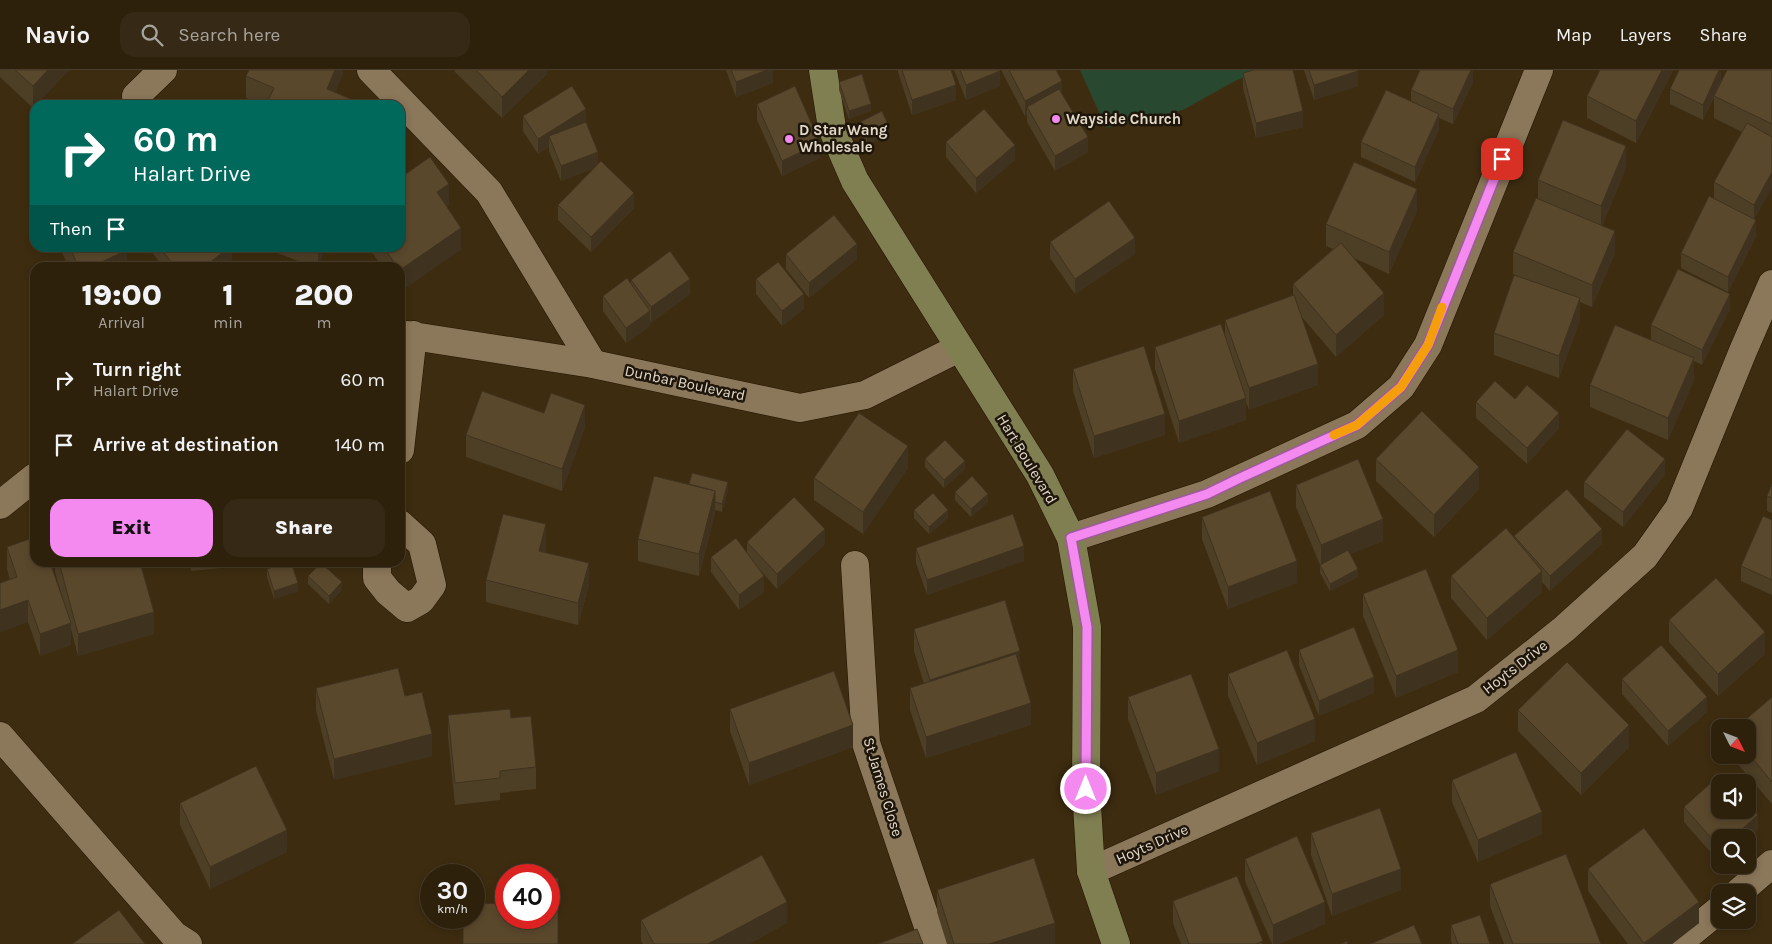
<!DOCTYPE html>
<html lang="en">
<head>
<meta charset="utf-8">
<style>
  :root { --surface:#2e210c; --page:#362915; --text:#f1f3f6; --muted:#a7a39d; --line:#493e2d; --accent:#f489f0 }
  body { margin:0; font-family:Karla,sans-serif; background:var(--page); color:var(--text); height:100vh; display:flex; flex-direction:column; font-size:19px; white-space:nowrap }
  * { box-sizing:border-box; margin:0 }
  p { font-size:16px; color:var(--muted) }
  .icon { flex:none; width:28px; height:28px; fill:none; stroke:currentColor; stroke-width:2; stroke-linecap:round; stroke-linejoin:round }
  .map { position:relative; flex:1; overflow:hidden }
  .sheet { position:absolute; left:30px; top:192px; width:375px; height:305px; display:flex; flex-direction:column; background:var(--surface); border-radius:15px; box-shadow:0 2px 8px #0003,0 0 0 1px var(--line) }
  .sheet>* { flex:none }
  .guide { position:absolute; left:30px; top:30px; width:375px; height:152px; border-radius:15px; box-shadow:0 2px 8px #0003,0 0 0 1px var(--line); background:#00695c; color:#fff; overflow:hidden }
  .needle { width:32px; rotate:132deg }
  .buttons { position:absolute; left:1711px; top:649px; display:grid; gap:10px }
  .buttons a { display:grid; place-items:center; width:45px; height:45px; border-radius:10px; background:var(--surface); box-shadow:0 2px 8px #0003,0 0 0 1px var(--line); font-size:25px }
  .speed { position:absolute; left:420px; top:794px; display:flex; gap:10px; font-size:25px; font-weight:700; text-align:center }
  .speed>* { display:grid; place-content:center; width:65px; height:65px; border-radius:50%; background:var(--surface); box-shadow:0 2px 8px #0003,0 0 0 1px var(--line); line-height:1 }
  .speed small { font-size:12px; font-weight:400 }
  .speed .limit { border:8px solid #d22; background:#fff; color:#111 }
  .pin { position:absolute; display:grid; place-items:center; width:42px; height:42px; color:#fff; margin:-21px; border-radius:10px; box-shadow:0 2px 8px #0006 }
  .me { position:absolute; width:55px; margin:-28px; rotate:0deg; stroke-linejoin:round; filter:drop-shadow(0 0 4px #0008) }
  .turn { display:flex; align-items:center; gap:18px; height:105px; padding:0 20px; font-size:22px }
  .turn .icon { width:65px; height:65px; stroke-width:2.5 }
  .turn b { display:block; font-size:35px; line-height:42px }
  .then { display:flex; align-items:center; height:48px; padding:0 20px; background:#0003; gap:10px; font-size:19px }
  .eta { display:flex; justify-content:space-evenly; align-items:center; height:85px; text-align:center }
  .eta b { font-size:30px; font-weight:800; line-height:35px }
  .button { display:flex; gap:10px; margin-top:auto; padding:10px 20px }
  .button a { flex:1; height:58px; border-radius:15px; background:var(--accent); color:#111; font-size:20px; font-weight:800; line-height:58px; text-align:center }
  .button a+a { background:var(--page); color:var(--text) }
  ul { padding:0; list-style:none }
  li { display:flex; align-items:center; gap:15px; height:65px; padding:0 20px }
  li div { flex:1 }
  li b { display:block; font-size:19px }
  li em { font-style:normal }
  header { display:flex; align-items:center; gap:30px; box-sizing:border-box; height:70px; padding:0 25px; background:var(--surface); border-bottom:1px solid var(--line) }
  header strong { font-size:24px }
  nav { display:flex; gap:28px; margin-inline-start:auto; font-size:18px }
  .search { width:350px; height:45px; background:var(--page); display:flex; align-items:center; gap:12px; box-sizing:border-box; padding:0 18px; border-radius:15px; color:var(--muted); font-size:19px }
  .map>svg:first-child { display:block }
</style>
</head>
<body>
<header>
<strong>Navio</strong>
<div class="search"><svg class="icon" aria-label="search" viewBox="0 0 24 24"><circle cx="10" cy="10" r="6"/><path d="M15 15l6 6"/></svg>Search here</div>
<nav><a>Map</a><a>Layers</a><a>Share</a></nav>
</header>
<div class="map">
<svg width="1772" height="874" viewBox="0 0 1772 874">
  <rect width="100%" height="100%" fill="#3d2c10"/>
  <path fill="#28482f" d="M1080,0H1263L1235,11L1183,40L1106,58Z"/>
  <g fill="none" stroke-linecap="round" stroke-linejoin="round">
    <g stroke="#241400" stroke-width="29">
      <g id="street">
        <path d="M371,0L489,122L593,294"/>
        <path d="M136,26L163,0"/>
        <path d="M400,264L593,294L800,338L865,325L959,278"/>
        <path d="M400,380L413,265"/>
        <path d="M0,435L35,407"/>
        <path d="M1071,468L1207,424L1357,355L1401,317L1428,275L1539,0"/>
        <path d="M377,492V508L388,522L407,538L421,530L432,515L422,474L400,454"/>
        <path d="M855,495L866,673L934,874"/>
        <path d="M0,666L174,865L188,874"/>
        <path d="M1091,801L1476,629L1564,559L1645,486L1679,438L1743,281L1772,214"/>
        <path d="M1739,822L1772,794"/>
        <path d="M1677,874L1720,839"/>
      </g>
    </g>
    <g stroke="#241400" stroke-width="29">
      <path id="secondary" d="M823,0L832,58L855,111L1040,405L1071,468L1087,557L1086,719L1091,801L1116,874"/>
    </g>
    <use href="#street" stroke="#8b775a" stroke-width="28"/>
    <use href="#secondary" stroke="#807f52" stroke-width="28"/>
  </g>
  <g fill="#4d3e26">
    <path d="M0,0H69L33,38L0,7Z"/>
    <path d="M343,0V4L335,22L365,35H263L246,28V6Z"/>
    <path d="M455,0H547V4L502,48L455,2Z"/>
    <path d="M726,0H773V13L736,27Z"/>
    <path d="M898,0H951L956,30L912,45L898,2Z"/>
    <path d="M954,0H1000V16L966,30Z"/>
    <path d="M1002,0H1056L1062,24L1088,82L1055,101L1027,52V45L1025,46L1002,2Z"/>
    <path d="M1304,0H1358V16L1314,30Z"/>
    <path d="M1473,0V12L1453,54L1439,48V59L1415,112L1361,87V72L1411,31V20Z"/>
    <path d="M1600,0H1673L1636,73L1587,48V26Z"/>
    <path d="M1721,0V10L1772,0V118L1754,149L1756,166L1728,222L1681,198V183L1737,141L1714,128V112L1742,62L1714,48V27L1703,50L1670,34V19Z"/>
    <path d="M1243,3L1303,57L1256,68L1243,18Z"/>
    <path d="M839,12L871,41L849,49L839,20Z"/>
    <path d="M757,34L820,88L782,106L757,50Z"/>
    <path d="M523,46L586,53L598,95L634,138L591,182L558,150V135L595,98L561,111L549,81V77L538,84L523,61Z"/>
    <path d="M860,52L889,65L867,75L860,60Z"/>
    <path d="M946,72L1015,90L976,123L946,87Z"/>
    <path d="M1626,98L1602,156L1615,183L1592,237L1580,232V250L1559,308L1494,285V263L1518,206L1513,204V182L1538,129V110Z"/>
    <path d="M400,108L449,135L447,137L461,180L400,198H383L369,178H400Z"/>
    <path d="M1417,141L1389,204L1354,188L1384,245L1336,287L1301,246L1318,315L1249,340L1246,332V350L1179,373L1155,299V277L1225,265V250L1293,225V214L1333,179L1326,176V154Z"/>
    <path d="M1050,172L1135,184L1075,224L1050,188Z"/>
    <path d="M60,178H126L127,198H69Z"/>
    <path d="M151,178H232V189L222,198H164L151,181Z"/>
    <path d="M270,178H325L318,198H316L270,180Z"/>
    <path d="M786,184L857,189L809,228L786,199Z"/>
    <path d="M756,209L804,239L782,256L756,224Z"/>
    <path d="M631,210L690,224L651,253L650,250V256L626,273L603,241V226L631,215Z"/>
    <path d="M1730,239L1702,295L1694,291V310L1668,370L1590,337V315L1651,270V255Z"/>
    <path d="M1073,299L1165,365L1094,388L1073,321Z"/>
    <path d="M1515,329L1559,358L1527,394L1476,348V332Z"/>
    <path d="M544,343L585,357L562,421L466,387V365Z"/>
    <path d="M925,389L965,399L944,418L925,397Z"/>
    <path d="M1376,389L1479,419L1434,467L1376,411Z"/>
    <path d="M908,398L863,464L814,430V408Z"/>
    <path d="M1665,404L1623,457L1584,427V412Z"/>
    <path d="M689,414L728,420L722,442L715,440V443L699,506L638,491V469Z"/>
    <path d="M1772,414V443L1767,441V426Z"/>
    <path d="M1296,415L1383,471L1350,484L1358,507L1330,521L1320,503V495L1296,437Z"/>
    <path d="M955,422L988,432L971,447L955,430Z"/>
    <path d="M914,440L948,448L929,464L914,448Z"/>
    <path d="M1202,447L1297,513L1228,539L1202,469Z"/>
    <path d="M1772,450V525L1741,511V496Z"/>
    <path d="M1514,466L1602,474L1550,521L1542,512V522L1487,570L1451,528V506L1514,468Z"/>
    <path d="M747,472L825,474L777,519L760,500L764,522L739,540L711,502V487L747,483Z"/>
    <path d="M546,476L545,482L589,515L578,555L486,532V510Z"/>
    <path d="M7,477L63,529L55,502V492H140L154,564L78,586L71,559V575L40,586L28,552L0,562V513L10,510L7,499Z"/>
    <path d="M916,478L1024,491L927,525L916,493Z"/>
    <path d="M190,492H250V495L191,501Z"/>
    <path d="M267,499L298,521L274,529L267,507Z"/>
    <path d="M308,506L342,520L329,534L308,514Z"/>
    <path d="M1363,524L1458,602L1396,628L1363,546Z"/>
    <path d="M1669,550L1765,584L1718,626L1669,572Z"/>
    <path d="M914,559L1020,600L1031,655L926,688L910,640V618L924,614L914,581Z"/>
    <path d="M1299,580L1374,623L1319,646L1299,595Z"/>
    <path d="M1228,604L1315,671L1257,695L1228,626Z"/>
    <path d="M1622,609L1707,642L1668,676L1622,624Z"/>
    <path d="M316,618L432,686L334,710L316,640Z"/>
    <path d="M1128,627L1219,701L1156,725L1128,649Z"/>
    <path d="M1772,627V734L1730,685H1748V658Z"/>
    <path d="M730,639L853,677L749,715L730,661Z"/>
    <path d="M1518,640L1629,677L1581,725L1518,661Z"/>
    <path d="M448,645L511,648L536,697V719L500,723V730L455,735L448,667Z"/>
    <path d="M1452,710L1542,764L1478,792L1452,732Z"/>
    <path d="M180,733L287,782L210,819L180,755Z"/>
    <path d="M1684,737L1758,760L1720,768V793L1684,752Z"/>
    <path d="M1311,763L1401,820L1332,846L1311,785Z"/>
    <path d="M1245,789L1325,854L1279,874H1272L1245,811Z"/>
    <path d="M1588,799L1699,853L1672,874H1628L1588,821Z"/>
    <path d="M1490,814L1601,874H1504L1490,836Z"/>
    <path d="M937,820L1055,874H947L937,842Z"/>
    <path d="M1173,831L1263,874H1181L1173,853Z"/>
    <path d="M641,850L787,853L749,874H643L641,871Z"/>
    <path d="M1451,855L1490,874H1452L1451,871Z"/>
  </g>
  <g fill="#3f321f">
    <path d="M48,0H69L33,38V16Z"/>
    <path d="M335,0H343V4L330,35L327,19Z"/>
    <path d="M529,0H547V4L502,48V27Z"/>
    <path d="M767,0H773V13L736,27V12Z"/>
    <path d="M1471,0H1473V12L1453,54V39Z"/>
    <path d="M1662,0H1673L1636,73V51Z"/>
    <path d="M1719,0H1721V10L1703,50V35Z"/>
    <path d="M1000,1V16L966,30V15Z"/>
    <path d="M1358,1V16L1314,30V15Z"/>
    <path d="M1062,11V26L1027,37V45L1025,46V31Z"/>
    <path d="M956,15V30L912,45V30Z"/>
    <path d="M871,34V41L849,49V41Z"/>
    <path d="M586,39V54L549,66V77L538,84V69Z"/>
    <path d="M1303,41V57L1256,68V53Z"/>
    <path d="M1439,44V59L1415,112V97Z"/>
    <path d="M889,57V65L867,75V67Z"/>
    <path d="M1088,67V82L1055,101V86Z"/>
    <path d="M820,73V88L782,106V91Z"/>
    <path d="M1015,75V90L976,123V108Z"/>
    <path d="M1626,76V98L1601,158V136Z"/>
    <path d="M598,82V97L561,111V96Z"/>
    <path d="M1772,102V118L1754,150V135Z"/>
    <path d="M449,114V135L437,144V122Z"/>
    <path d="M1417,119V141L1389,204V182Z"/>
    <path d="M634,123V138L591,182V167Z"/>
    <path d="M1756,150V166L1728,222V207Z"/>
    <path d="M461,158V180L400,222V200Z"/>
    <path d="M1615,161V183L1592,237V215Z"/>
    <path d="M1135,168V184L1075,224V209Z"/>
    <path d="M857,174V189L809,228V213Z"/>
    <path d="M228,178H232V189L222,198H203Z"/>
    <path d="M320,178H325L318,198V183Z"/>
    <path d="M127,180V198H89Z"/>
    <path d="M690,209V224L651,253V237Z"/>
    <path d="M1384,223V245L1336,287V265Z"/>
    <path d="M804,224V239L782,256V241Z"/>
    <path d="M1730,224V239L1702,295V280Z"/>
    <path d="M1580,228V250L1559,308V286Z"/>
    <path d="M650,241V256L626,273V258Z"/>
    <path d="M1694,288V310L1668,370V348Z"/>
    <path d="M1318,294V315L1249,340V318Z"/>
    <path d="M1246,328V350L1179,373V351Z"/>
    <path d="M585,335V357L562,421V399Z"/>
    <path d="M1559,343V358L1527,394V378Z"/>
    <path d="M1165,344V365L1094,388V366Z"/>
    <path d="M908,376V398L863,464V442Z"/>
    <path d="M1665,389V404L1623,457V442Z"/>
    <path d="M965,391V399L944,418V410Z"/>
    <path d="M1479,397V419L1434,467V445Z"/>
    <path d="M728,412V420L722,442V434Z"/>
    <path d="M715,421V443L699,506V484Z"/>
    <path d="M988,424V432L971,447V439Z"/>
    <path d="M948,440V448L929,464V457Z"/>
    <path d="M1383,449V471L1321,497V475Z"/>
    <path d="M546,454V476L539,503V481Z"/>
    <path d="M825,459V474L777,519V504Z"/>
    <path d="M1602,459V474L1550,521V506Z"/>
    <path d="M1024,476V491L927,525V510Z"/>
    <path d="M1297,491V513L1228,539V517Z"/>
    <path d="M589,493V515L578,555V533Z"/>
    <path d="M1358,499V507L1330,521V514Z"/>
    <path d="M1542,501V522L1487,570V548Z"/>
    <path d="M764,506V522L739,540V525Z"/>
    <path d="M342,512V520L329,534V526Z"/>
    <path d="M298,513V521L274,529V521Z"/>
    <path d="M28,530V552L0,562V540Z"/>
    <path d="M154,542V564L78,586V564Z"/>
    <path d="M71,553V575L40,586V564Z"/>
    <path d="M1765,562V584L1718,626V604Z"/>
    <path d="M1458,580V602L1396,628V606Z"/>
    <path d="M1020,581V603L930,632V610Z"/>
    <path d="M1374,607V623L1319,646V631Z"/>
    <path d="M1707,627V642L1668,676V661Z"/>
    <path d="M1031,633V655L926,688V667Z"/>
    <path d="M1315,649V671L1257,695V673Z"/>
    <path d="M853,655V677L749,715V693Z"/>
    <path d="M1629,655V677L1581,725V703Z"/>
    <path d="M432,664V686L334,710V689Z"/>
    <path d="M1219,679V701L1156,725V703Z"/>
    <path d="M1542,742V764L1478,792V770Z"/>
    <path d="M1758,745V760L1748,769V768H1732Z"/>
    <path d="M287,760V782L210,819V797Z"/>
    <path d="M1401,799V820L1332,846V824Z"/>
    <path d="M787,832V853L749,874H708Z"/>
    <path d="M1325,832V854L1279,874H1273V855Z"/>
    <path d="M1699,832V853L1672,874H1644Z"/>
    <path d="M1055,853V874H989Z"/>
  </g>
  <g fill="#5a482c" stroke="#3f321f">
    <path d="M15,0H48L33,16Z"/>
    <path d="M249,0H335L327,19L365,35H273L267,33L274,18L246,6Z"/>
    <path d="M476,0H529L502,27Z"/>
    <path d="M731,0H767L736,12Z"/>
    <path d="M902,0H951L956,15L912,30Z"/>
    <path d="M960,0H1000V1L966,15Z"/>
    <path d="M1009,0H1056L1062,11L1025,31Z"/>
    <path d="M1254,0H1293L1303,41L1256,53L1243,3Z"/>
    <path d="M1309,0H1358V1L1314,15Z"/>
    <path d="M1420,0H1471L1453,39L1411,20Z"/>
    <path d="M1600,0H1662L1636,51L1587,26Z"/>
    <path d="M1679,0H1719L1703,35L1670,19Z"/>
    <path d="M1727,0H1772V54L1714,26Z"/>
    <path d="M862,4L871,34L849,41L839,12Z"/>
    <path d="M572,16L586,39L538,69L523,46Z"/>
    <path d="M795,16L820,73L782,91L757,34Z"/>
    <path d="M1059,19L1088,67L1055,86L1027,37Z"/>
    <path d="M1386,20L1439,44L1415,97L1361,72Z"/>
    <path d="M984,39L1015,75L976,108L946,72Z"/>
    <path d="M882,41L889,57L867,67L860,52Z"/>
    <path d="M1563,50L1626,76L1601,136L1538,110Z"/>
    <path d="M586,52L598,82L561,96L549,66Z"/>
    <path d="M1747,53L1772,67V102L1754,135L1714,112Z"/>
    <path d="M430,87L449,114L437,122L461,158L400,200V198H398L384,178H400V108Z"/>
    <path d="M601,91L634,123L591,167L558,135Z"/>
    <path d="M1354,92L1417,119L1389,182L1326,154Z"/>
    <path d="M1709,126L1756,150L1728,207L1681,183Z"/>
    <path d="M1536,128L1615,161L1592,215L1513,182Z"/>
    <path d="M1109,131L1135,168L1075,209L1050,172Z"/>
    <path d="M834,145L857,174L809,213L786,184Z"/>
    <path d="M1341,173L1384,223L1336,265L1293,214Z"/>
    <path d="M70,178H126L127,180L89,198H79Z"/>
    <path d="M160,178H228L203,198H176Z"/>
    <path d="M303,178H320L318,183Z"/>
    <path d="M670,181L690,209L651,237L631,210Z"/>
    <path d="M778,192L804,224L782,241L756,209Z"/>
    <path d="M1678,199L1730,224L1702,280L1651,255Z"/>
    <path d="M1514,205L1580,228L1559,286L1494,263Z"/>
    <path d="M627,208L650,241L626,258L603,226Z"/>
    <path d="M1294,225L1318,294L1249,318L1225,250Z"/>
    <path d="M1221,254L1246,328L1179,351L1155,277Z"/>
    <path d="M1615,255L1694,288L1668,348L1590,315Z"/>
    <path d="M1144,276L1165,344L1094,366L1073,299Z"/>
    <path d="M1495,311L1515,329L1527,315L1559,343L1527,378L1476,332Z"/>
    <path d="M482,321L544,343L551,323L585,335L562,399L466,365Z"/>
    <path d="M1422,341L1479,397L1434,445L1376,389Z"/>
    <path d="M859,343L908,376L863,442L814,408Z"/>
    <path d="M1627,359L1665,389L1623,442L1584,412Z"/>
    <path d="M945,370L965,391L944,410L925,389Z"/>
    <path d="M1358,389L1383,449L1321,475L1296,415Z"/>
    <path d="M692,403L728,412L722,434L715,432V421L689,414Z"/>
    <path d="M654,406L715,421L699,484L638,469Z"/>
    <path d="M972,406L988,424L971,439L955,422Z"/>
    <path d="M1772,414V428L1767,426Z"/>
    <path d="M1567,419L1602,459L1550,506L1514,466Z"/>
    <path d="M1270,421L1297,491L1228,517L1202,447Z"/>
    <path d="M933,423L948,440L929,457L914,440Z"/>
    <path d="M794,427L825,459L777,504L747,472Z"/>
    <path d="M503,444L546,454L539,481L589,493L578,533L486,510Z"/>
    <path d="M1013,444L1024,476L927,510L916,478Z"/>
    <path d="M1763,446L1772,450V510L1741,496Z"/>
    <path d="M1506,458L1542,501L1487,548L1451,506Z"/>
    <path d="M35,467V492H50L71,553L40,564L28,530L0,540V513L17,507L7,477Z"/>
    <path d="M736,468L764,506L739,525L711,487Z"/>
    <path d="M1348,480L1358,499L1330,514L1320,495Z"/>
    <path d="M59,492H140L154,542L78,564Z"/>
    <path d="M288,492H291L298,513L274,521L267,499Z"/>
    <path d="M321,493L342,512L329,526L308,506Z"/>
    <path d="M1426,499L1458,580L1396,606L1363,524Z"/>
    <path d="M1716,508L1765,562L1718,604L1669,550Z"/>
    <path d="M1005,530L1020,581L930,610L914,559Z"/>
    <path d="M1354,557L1374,607L1319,631L1299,580Z"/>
    <path d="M1661,575L1707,627L1668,661L1622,609Z"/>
    <path d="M1287,580L1315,649L1257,673L1228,604Z"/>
    <path d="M1016,584L1031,633L926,667L910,618Z"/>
    <path d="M1567,592L1629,655L1581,703L1518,640Z"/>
    <path d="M398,598L405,626L422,622L432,664L334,689L316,618Z"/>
    <path d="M834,601L853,655L749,693L730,639Z"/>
    <path d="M1191,604L1219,679L1156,703L1128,627Z"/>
    <path d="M1772,627V712L1748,683V658H1736Z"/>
    <path d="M510,639L511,648L531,646L536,697L500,701V708L455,713L448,645Z"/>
    <path d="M1516,682L1542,742L1478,770L1452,710Z"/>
    <path d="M256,696L287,760L210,797L180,733Z"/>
    <path d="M1721,704L1729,712H1720V740H1748V733L1758,745L1732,768H1720V778L1684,737Z"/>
    <path d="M1380,738L1401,799L1332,824L1311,763Z"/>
    <path d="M1644,758L1699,832L1644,873L1588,799Z"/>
    <path d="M1297,766L1325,832L1273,855L1245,789Z"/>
    <path d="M1566,784L1601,874H1513L1490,814Z"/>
    <path d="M762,785L787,832L708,874H654L641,850Z"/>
    <path d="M1034,788L1055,853L989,874H954L937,820Z"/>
    <path d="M1237,806L1263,871L1256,874H1189L1173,831Z"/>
    <path d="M549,808H558V874H463V848H474V834L506,833V848H549Z"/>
    <path d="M119,840L145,874H72Z"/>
    <path d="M1480,845L1490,874H1458L1451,855Z"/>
    <path d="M1414,855L1422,874H1370Z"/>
    <path d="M917,859L923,874H878Z"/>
    <path d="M1347,871L1348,874H1341Z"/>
  </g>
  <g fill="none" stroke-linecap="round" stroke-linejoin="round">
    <g stroke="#9f599c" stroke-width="12">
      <path id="route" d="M1086,719L1087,557L1071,468L1207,424L1240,408L1357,355L1401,317L1428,275L1502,89"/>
    </g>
    <use href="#route" stroke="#f489f0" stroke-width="9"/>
    <path stroke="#f59e0b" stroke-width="9" d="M1334,365L1357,355L1401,317L1428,275L1442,237"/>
  </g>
  <g fill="#f489f0" stroke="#1e160b" stroke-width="2">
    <circle cx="1056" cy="49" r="5"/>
    <circle cx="789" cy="69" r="5"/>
  </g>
  <g text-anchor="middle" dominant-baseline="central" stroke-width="5" stroke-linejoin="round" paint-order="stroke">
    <g font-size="15" font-weight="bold" fill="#e3d9c9" stroke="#1e160b" text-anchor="start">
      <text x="1066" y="49">Wayside Church</text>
      <text x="799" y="60">D Star Wang<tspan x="799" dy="17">Wholesale</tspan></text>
    </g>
    <g font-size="15" fill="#e3d9c9" stroke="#1e160b">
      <text transform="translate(685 313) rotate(12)">Dunbar Boulevard</text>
      <text transform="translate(1027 389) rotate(59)">Hart Boulevard</text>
      <text transform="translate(1515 597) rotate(-38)">Hoyts Drive</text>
      <text transform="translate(883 717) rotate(73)">St James Close</text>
      <text transform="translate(1152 774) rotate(-24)">Hoyts Drive</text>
    </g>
  </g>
</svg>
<div class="buttons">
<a><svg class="needle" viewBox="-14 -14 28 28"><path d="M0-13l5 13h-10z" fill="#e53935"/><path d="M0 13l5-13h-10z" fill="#a7a39d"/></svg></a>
<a><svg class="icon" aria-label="sound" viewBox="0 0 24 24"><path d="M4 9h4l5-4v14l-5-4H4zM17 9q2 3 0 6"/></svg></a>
<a><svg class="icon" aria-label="search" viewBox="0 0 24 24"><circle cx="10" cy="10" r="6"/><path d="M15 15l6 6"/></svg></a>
<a><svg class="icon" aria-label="layers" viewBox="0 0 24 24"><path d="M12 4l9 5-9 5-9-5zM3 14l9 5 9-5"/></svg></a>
</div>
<div class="speed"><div>30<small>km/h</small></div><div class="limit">40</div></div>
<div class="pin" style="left:1502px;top:89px;background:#d93025"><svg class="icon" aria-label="arrive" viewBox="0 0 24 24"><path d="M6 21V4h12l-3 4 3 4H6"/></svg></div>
<svg class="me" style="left:1086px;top:719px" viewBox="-20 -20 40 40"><circle r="17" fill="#f489f0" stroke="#fff" stroke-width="3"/><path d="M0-11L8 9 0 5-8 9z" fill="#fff"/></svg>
<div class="guide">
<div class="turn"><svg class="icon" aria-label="right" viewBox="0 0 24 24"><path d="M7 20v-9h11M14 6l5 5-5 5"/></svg><div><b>60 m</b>Halart Drive</div></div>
<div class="then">Then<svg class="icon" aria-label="arrive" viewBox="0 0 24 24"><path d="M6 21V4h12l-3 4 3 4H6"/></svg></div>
</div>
<section class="sheet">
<div class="eta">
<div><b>19:00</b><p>Arrival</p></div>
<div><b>1</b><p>min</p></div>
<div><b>200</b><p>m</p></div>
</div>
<ul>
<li><svg class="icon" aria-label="right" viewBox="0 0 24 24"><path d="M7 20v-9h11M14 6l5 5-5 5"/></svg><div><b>Turn right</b><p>Halart Drive</p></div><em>60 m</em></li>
<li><svg class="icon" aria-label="arrive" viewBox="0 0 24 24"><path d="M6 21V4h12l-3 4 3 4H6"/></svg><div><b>Arrive at destination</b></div><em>140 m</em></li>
</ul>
<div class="button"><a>Exit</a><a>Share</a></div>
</section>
</div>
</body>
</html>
